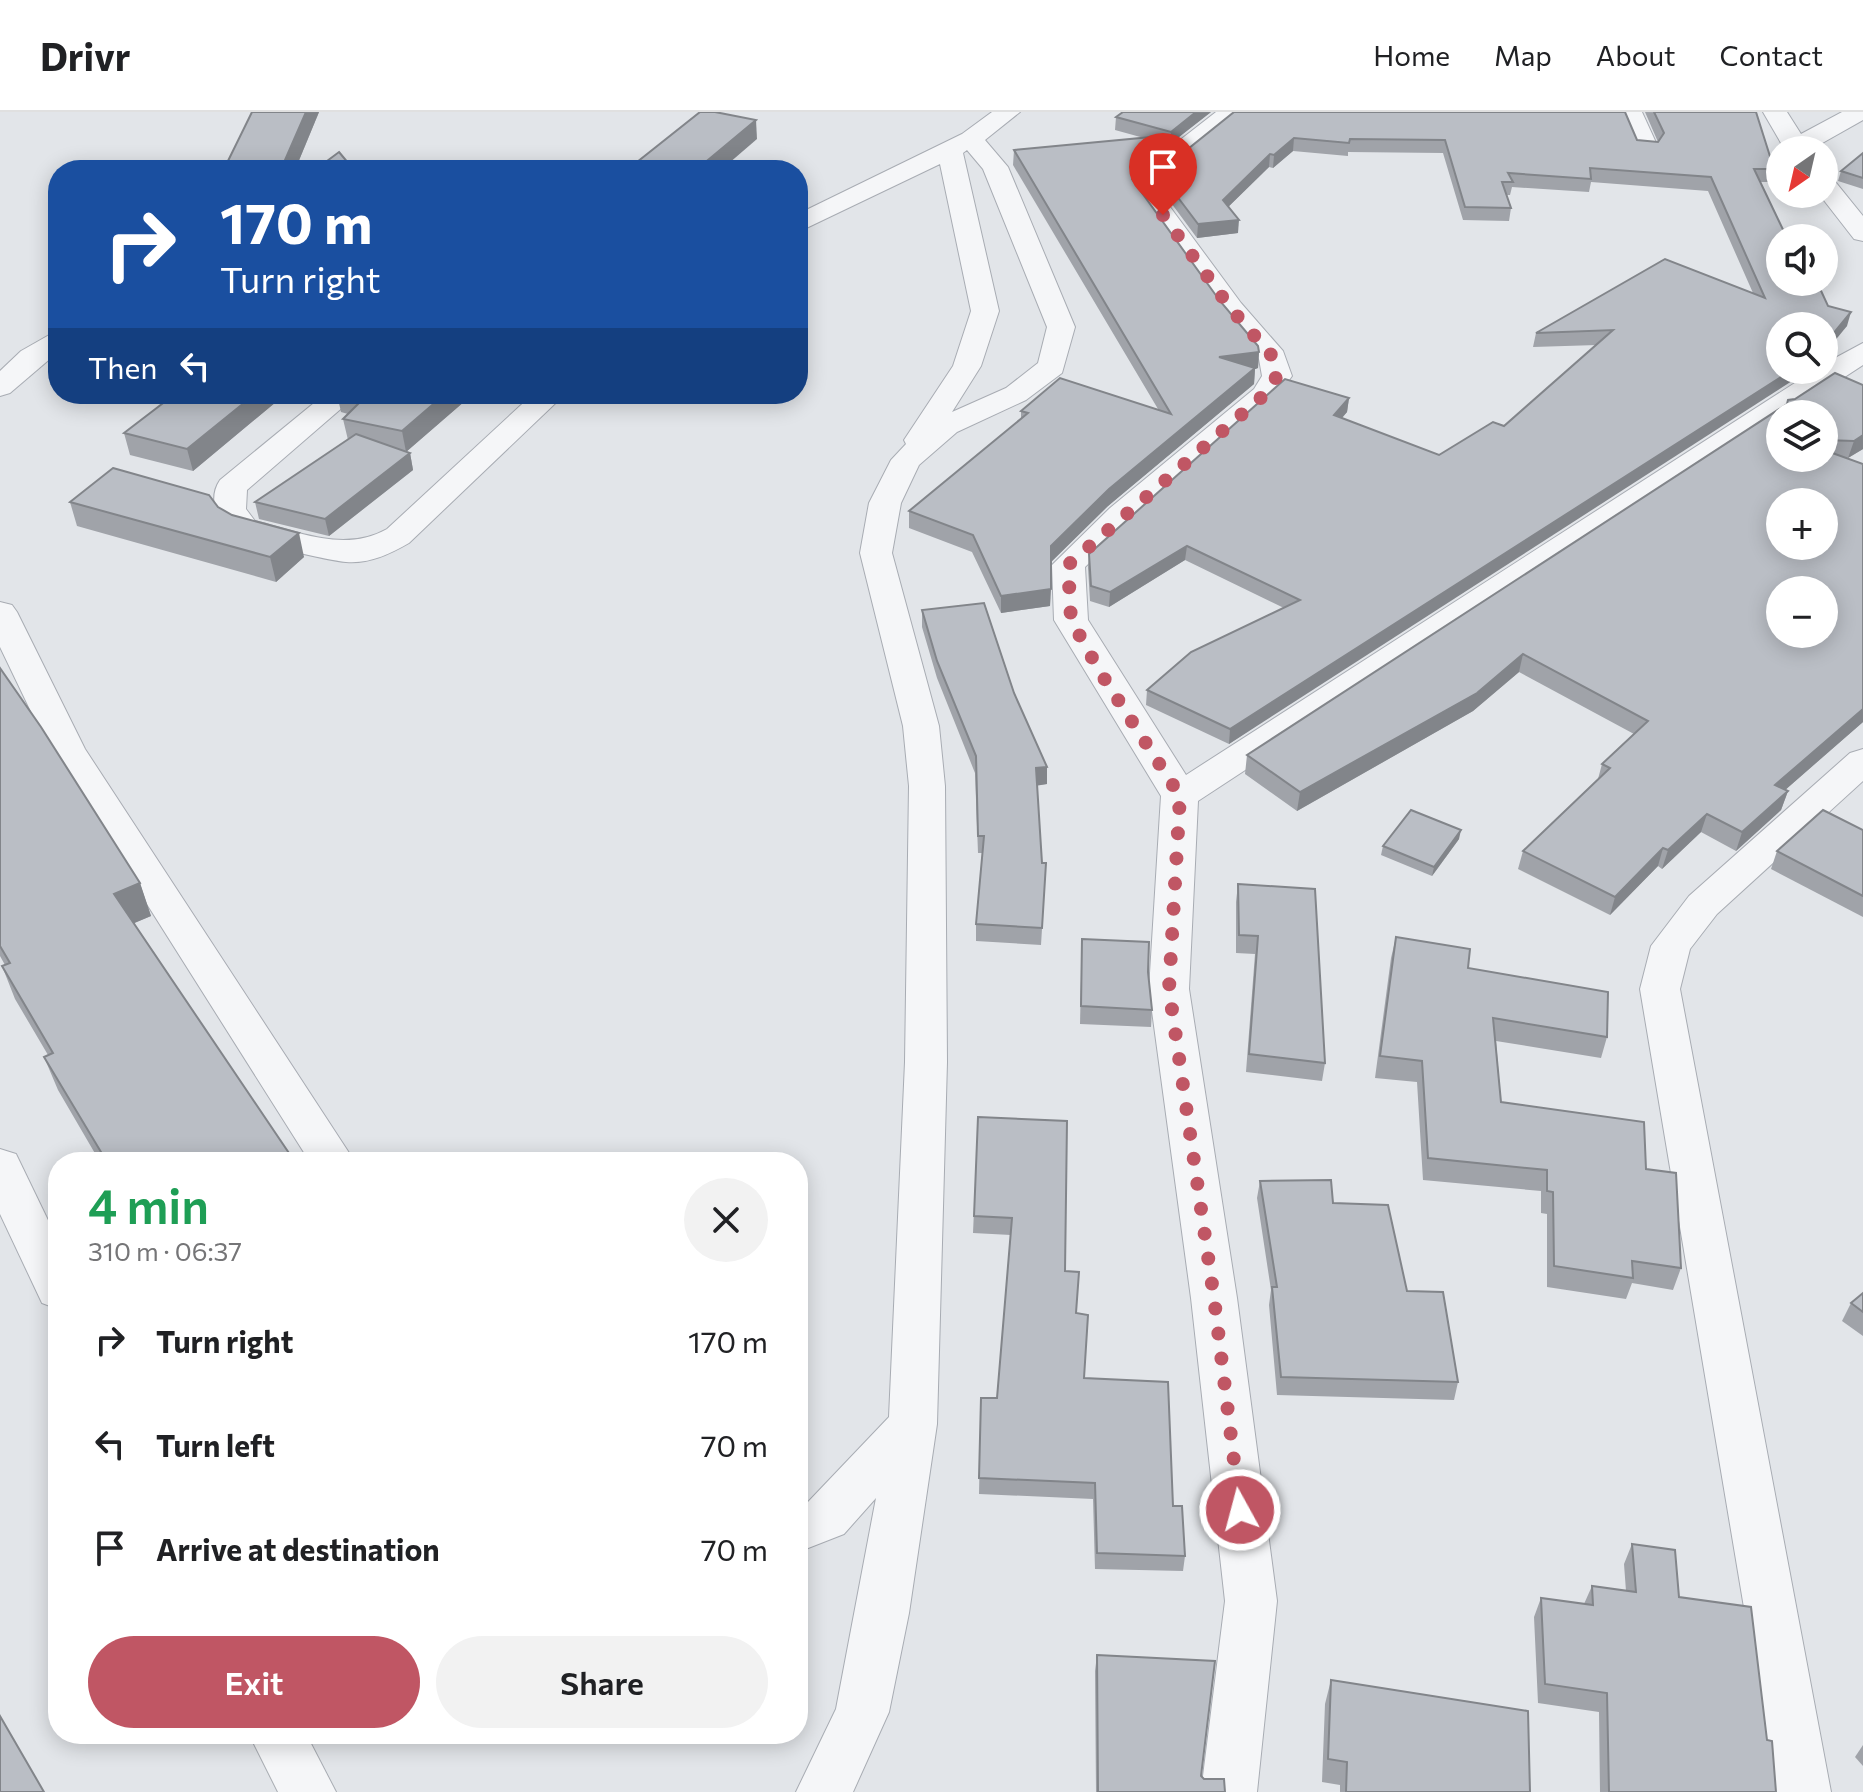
<!DOCTYPE html>
<html lang="en">
<head>
<meta charset="utf-8">
<style>
  :root { --surface:#fff; --page:#f2f2f2; --text:#202124; --muted:#757577; --line:#e0e0e0; --accent:#c05664 }
  body { margin:0; font-family:Commissioner,sans-serif; background:var(--page); color:var(--text); height:100vh; display:flex; flex-direction:column; font-size:30px; white-space:nowrap }
  * { box-sizing:border-box; margin:0 }
  p { font-size:26px; color:var(--muted) }
  .icon { flex:none; width:44px; height:44px; fill:none; stroke:currentColor; stroke-width:2; stroke-linecap:round; stroke-linejoin:round }
  .map { position:relative; flex:1; overflow:hidden }
  .side { position:absolute; left:48px; top:1040px; width:760px; height:592px; display:flex; flex-direction:column; background:var(--surface); border-radius:32px; box-shadow:0 4px 20px #0003 }
  .side>* { flex:none }
  .hud { position:absolute; left:48px; top:48px; width:760px; height:244px; border-radius:32px; box-shadow:0 4px 20px #0003; background:#1a4fa0; color:#fff; overflow:hidden }
  .needle { width:52px; rotate:214deg }
  .fabs { position:absolute; left:1766px; top:24px; display:grid; gap:16px }
  .fabs a { display:grid; place-items:center; width:72px; height:72px; border-radius:50%; background:var(--surface); box-shadow:0 4px 20px #0003; font-size:40px }
  .pin { position:absolute; display:grid; place-items:center; width:68px; height:68px; color:#fff; margin:-82px -34px; border-radius:50% 50% 50% 0; rotate:-45deg; box-shadow:0 0 8px #0007 }
  .pin .icon { rotate:45deg }
  .me { position:absolute; width:88px; margin:-44px; rotate:353deg; stroke-linejoin:round; filter:drop-shadow(0 0 6px #0008) }
  .turn { display:flex; align-items:center; gap:28px; height:168px; padding:0 40px; font-size:36px }
  .turn .icon { width:104px; height:104px; stroke-width:2.5 }
  .turn b { display:block; font-size:56px; line-height:68px }
  .then { display:flex; align-items:center; height:76px; padding:0 40px; background:#0003; gap:16px; font-size:30px }
  .round { display:grid; place-items:center; flex:none; width:84px; height:84px; border-radius:42px; background:var(--page) }
  .head { display:flex; align-items:center; justify-content:space-between; height:136px; padding:0 40px }
  h1 { font-size:48px; font-weight:600; line-height:60px; color:#1e9e55 }
  .action { display:flex; gap:16px; margin-top:auto; padding:16px 40px }
  .action a { flex:1; height:92px; border-radius:48px; background:var(--accent); color:#fff; font-size:32px; font-weight:600; line-height:92px; text-align:center }
  .action a+a { background:var(--page); color:var(--text) }
  ul { padding:0; list-style:none }
  li { display:flex; align-items:center; gap:24px; height:104px; padding:0 40px }
  li div { flex:1 }
  li b { display:block; font-size:30px }
  li em { font-style:normal }
  header { display:flex; align-items:center; gap:48px; box-sizing:border-box; height:112px; padding:0 40px; background:var(--surface); border-bottom:2px solid var(--line) }
  header strong { font-size:38px }
  nav { display:flex; gap:44px; margin-inline-start:auto; font-size:28px }
  .map>svg:first-child { display:block }
</style>
</head>
<body>
<header>
<strong>Drivr</strong>
<nav><a>Home</a><a>Map</a><a>About</a><a>Contact</a></nav>
</header>
<div class="map">
<svg width="1863" height="1680" viewBox="0 0 1863 1680">
  <rect width="100%" height="100%" fill="#e2e5e9"/>
  <g fill="none" stroke-linecap="round" stroke-linejoin="round">
    <g stroke="#a8acb3" stroke-width="2">
      <g id="minor">
        <path d="M992,0H1020L985,28L1008,55L1075,215L1062,261L1026,288L957,320L919,353L901,391L892,441L939,614L945,674L947,950L937,1312L909,1501L889,1600L853,1680H796L836,1597L876,1386L844,1422L798,1440V1395L808,1390L889,1305L905,950L909,674L903,614L860,441L869,391L891,348L906,332L904,328L953,254L971,199L940,52L798,120V102L962,22ZM967,38L983,57L1047,215L1038,251L1006,276L952,300L981,254L999,199L963,41Z"/>
        <path d="M1216,0H1243L1175,56L1159,80L1241,191L1283,239L1292,264L1274,289L1132,410L1085,455L1088,508L1186,663L1815,258H1824V252L1863,231V253L1788,302H1780V307L1198,689L1189,877L1237,1186L1277,1489L1257,1680H1201L1225,1489L1191,1186L1149,877L1161,684L1054,508L1052,453L1110,396L1254,277L1262,264L1259,247L1221,203L1133,80L1157,46Z"/>
        <path d="M1618,0H1642L1658,35L1655,40H1637Z"/>
        <path d="M1763,0H1787L1801,22L1842,0H1863V8L1810,38H1785Z"/>
        <path d="M1824,64L1833,67L1863,104V129L1854,127L1819,82H1824Z"/>
        <path d="M58,218V240L10,281L0,284V259L21,239Z"/>
        <path d="M325,282H358L247,378L246,397L255,409C299,420 345,441 387,417L533,282H565L409,431C390,442 369,452 346,450C332,449 242,429 232,422C216,411 208,385 220,368Z"/>
        <path d="M0,490L12,493L17,500L85,637L355,1050H310L49,637L0,535Z"/>
        <path d="M1863,637V669L1717,802L1690,837L1680,877L1831,1680H1775L1640,877L1651,834L1689,784L1850,641Z"/>
        <path d="M0,1037L16,1042L58,1129V1197L42,1191L0,1102Z"/>
        <path d="M249,1622H306L336,1680H278Z"/>
      </g>
    </g>
    <use href="#minor" fill="#f5f6f8" fill-rule="evenodd"/>
  </g>
  <g fill="#a0a3a9" fill-rule="evenodd">
    <path d="M252,0H319L295,58H226L225,55Z"/>
    <path d="M1123,0H1211L1170,32L1162,30L1161,39L1137,73L1220,189L1259,240L1258,256L1255,257L1254,272L1108,394L1051,450L1050,494L1001,501L972,440L909,416V399L1021,307V299L1158,297L1013,53L1014,38L1144,26L1115,18L1116,5Z"/>
    <path d="M1234,0L1658,30L1645,0H1756L1774,57L1770,70H1760L1780,126L1828,194L1847,214L1229,632L1146,593L1147,578L1284,496L1185,448L1109,495L1090,489L1088,456L1089,442L1349,286L1347,300L1342,306L1439,343L1504,314L1597,233L1533,235L1536,221L1753,181L1708,79L1591,70L1589,80L1512,75L1510,83H1507L1511,96L1509,109L1463,108L1443,41L1348,40V44L1293,39L1273,56L1269,55L1229,94L1238,121L1197,126L1163,80L1164,67Z"/>
    <path d="M1863,41V77L1838,69L1841,59Z"/>
    <path d="M1835,261L1863,337L1848,346L1863,610L1785,678L1788,679L1781,698L1736,739L1701,720L1662,757L1658,754L1610,803L1518,757L1523,739L1598,667L1602,652L1634,622L1519,560L1473,599L1297,699L1245,662L1247,643ZM1780,302H1824V346H1780Z"/>
    <path d="M175,282H321L308,292L282,285L193,359L130,343L124,321Z"/>
    <path d="M337,282H473L406,340L410,341L413,358L329,424L259,407L255,390L348,328L343,307L348,302L341,300Z"/>
    <path d="M70,390L218,395L304,445L276,470L77,414Z"/>
    <path d="M922,498L1014,581L1047,655V672L1037,673L1042,751H1046L1041,833L976,829V812L983,741H978L975,661L937,566L922,515Z"/>
    <path d="M0,556L140,771L151,804L134,811L295,1050H100L58,978L44,945L48,943L15,887L2,854L5,853L0,844Z"/>
    <path d="M1863,718V805L1771,757L1777,739Z"/>
    <path d="M1459,727L1432,764L1381,743L1383,734Z"/>
    <path d="M1238,772L1325,951L1322,969L1246,960L1255,842L1236,841V790Z"/>
    <path d="M1396,825L1468,856L1607,925L1601,946L1496,929L1501,990L1646,1057L1681,1156L1673,1178L1632,1171L1626,1187L1547,1175V1102L1541,1101V1079L1423,1068L1417,970L1375,966L1391,846Z"/>
    <path d="M1082,827L1148,860L1152,898L1151,915L1080,912Z"/>
    <path d="M978,1005L1065,1159L1076,1201L1084,1266L1173,1394L1185,1444L1183,1459L1095,1457L1093,1387L979,1382L981,1286H997L1011,1123L973,1121Z"/>
    <path d="M1260,1069L1333,1091L1407,1179L1458,1270L1454,1288L1277,1283L1269,1193L1271,1178L1257,1086Z"/>
    <path d="M1863,1181V1224L1842,1209L1851,1191Z"/>
    <path d="M1632,1432L1679,1485L1767,1628L1776,1680H1600L1599,1600L1538,1591L1534,1505L1541,1486L1584,1492L1592,1474L1626,1479L1624,1452Z"/>
    <path d="M1097,1543L1204,1667L1225,1680H1096L1095,1559Z"/>
    <path d="M1331,1568L1530,1680H1340V1673L1322,1670L1325,1592Z"/>
    <path d="M1863,1633V1654L1855,1645Z"/>
  </g>
  <g fill="#82858a">
    <path d="M306,0H319L295,58H283L282,55Z"/>
    <path d="M1196,0H1211L1170,32L1171,20Z"/>
    <path d="M756,8L757,27L721,58H696Z"/>
    <path d="M1162,24L1161,39L1131,82L1132,67Z"/>
    <path d="M1294,26L1293,39L1273,56L1274,43Z"/>
    <path d="M1270,42L1269,55L1222,101L1223,88Z"/>
    <path d="M1239,108L1238,121L1197,126L1198,112Z"/>
    <path d="M1851,200L1847,214L1824,242V233Z"/>
    <path d="M1259,240L1258,256L1255,257L1254,272L1108,394L1050,451L1051,434L1109,377L1219,245Z"/>
    <path d="M1792,258H1809L1229,632L1230,617Z"/>
    <path d="M255,282H281L282,285L193,359L187,337Z"/>
    <path d="M306,282H321L308,292Z"/>
    <path d="M445,282H473L406,340L402,319Z"/>
    <path d="M1349,286L1347,300L1332,317L1334,303Z"/>
    <path d="M1863,323V337L1848,346L1854,329Z"/>
    <path d="M410,341L413,358L329,424L325,407Z"/>
    <path d="M299,421L304,445L276,470L270,445Z"/>
    <path d="M1187,434L1185,448L1109,495L1110,480Z"/>
    <path d="M1051,477L1050,494L1001,501V484Z"/>
    <path d="M1523,542L1519,560L1473,599L1297,699L1300,680Z"/>
    <path d="M1863,597V610L1769,692L1775,673Z"/>
    <path d="M1047,655V672L1035,674L1036,656Z"/>
    <path d="M1788,679L1781,698L1736,739L1742,720Z"/>
    <path d="M1707,702L1701,720L1662,757L1668,738Z"/>
    <path d="M1461,718L1459,727L1432,764L1434,755Z"/>
    <path d="M1663,736L1658,754L1610,803L1615,785Z"/>
    <path d="M140,771L151,804L125,815L114,782Z"/>
  </g>
  <g fill="#babec5" stroke="#82858a" stroke-width="2" fill-rule="evenodd">
    <path d="M252,0H306L282,55H225Z"/>
    <path d="M700,0H715L756,8L696,58H627Z"/>
    <path d="M1123,0H1196L1171,20L1116,5Z"/>
    <path d="M1234,0H1625L1637,28L1658,30L1664,21L1654,0H1756L1774,57H1754L1787,126H1780V170H1817L1828,194L1851,200L1824,233V214H1780V258H1792L1230,617L1147,578L1191,540L1300,488L1187,434L1110,480L1091,474L1089,442L1285,267L1349,286L1334,303L1439,343L1493,310L1504,314L1613,218L1536,221L1665,147L1765,186L1711,65L1590,56L1591,67L1508,61L1513,70H1502L1511,96L1465,95L1445,28L1350,27L1349,31L1294,26L1274,43L1270,42L1223,88L1239,108L1198,112L1164,67L1178,45Z"/>
    <path d="M1162,24L1132,67L1220,189L1258,234L1259,240L1219,245L1255,256L1109,377L1051,434V477L1001,484L973,423L909,399L1028,301L1021,299L1060,266L1171,302L1014,38Z"/>
    <path d="M339,40L354,58H315Z"/>
    <path d="M1863,41V66L1841,59Z"/>
    <path d="M1835,261L1863,273V323L1854,329L1824,328V302H1780V346H1824V338L1863,352V597L1775,673L1788,679L1742,720L1707,702L1668,738L1663,736L1615,785L1523,739L1610,656L1602,652L1648,609L1523,542L1477,581L1300,680L1247,643L1787,292L1788,288L1795,287ZM1780,390H1824V434H1780ZM1780,478H1824V522H1780Z"/>
    <path d="M175,282H255L187,337L124,321Z"/>
    <path d="M348,282H445L402,319L343,307L364,286Z"/>
    <path d="M356,322L410,341L325,407L255,390Z"/>
    <path d="M113,356L209,383L218,395L232,403L299,421L270,445L70,390Z"/>
    <path d="M984,491L1014,581L1047,655L1036,656L1042,751H1046L1042,816L976,812L984,724H978L976,644L937,549L922,498Z"/>
    <path d="M0,556L41,615L140,771L114,782L295,1050H107L44,945L53,941L2,854L10,851L0,834Z"/>
    <path d="M1411,698L1461,718L1434,755L1383,734Z"/>
    <path d="M1823,698L1863,718V784L1777,739Z"/>
    <path d="M1238,772L1315,777L1325,951L1249,942L1258,824L1239,823Z"/>
    <path d="M1396,825L1470,837L1468,856L1608,880L1607,925L1493,906L1501,990L1644,1010L1646,1057L1676,1061L1681,1156L1632,1149L1633,1166L1554,1154L1553,1080L1547,1079V1058L1428,1046L1422,949L1380,944Z"/>
    <path d="M1082,827L1149,830L1148,860L1152,898L1081,894Z"/>
    <path d="M978,1005L1067,1009L1065,1159L1079,1160L1076,1201L1088,1203L1084,1266L1168,1270L1173,1394H1182L1185,1444L1097,1441L1095,1371L979,1366L981,1286H997L1012,1106L974,1104Z"/>
    <path d="M1331,1068L1333,1091L1388,1093L1407,1179L1443,1180L1458,1270L1281,1265L1272,1175H1277L1260,1069Z"/>
    <path d="M1863,1181V1200L1851,1191Z"/>
    <path d="M1632,1432L1675,1438L1679,1485L1751,1495L1767,1628L1772,1629L1776,1680H1609L1607,1581L1545,1572L1541,1486L1593,1493L1592,1474L1636,1480Z"/>
    <path d="M1097,1543L1215,1549L1201,1664L1204,1667H1224L1225,1680H1098Z"/>
    <path d="M1331,1568L1528,1599L1530,1680H1346L1347,1650L1328,1647Z"/>
    <path d="M0,1604L44,1680H0Z"/>
  </g>
  <g fill="none" stroke-linecap="round" stroke-linejoin="round">
    <path stroke="#c05664" stroke-width="14" stroke-dasharray="0 25.2" d="M1163,103L1231,197L1273,245L1277,264L1264,283L1068,453L1071,508L1100,560L1180,684L1169,877L1214,1186L1240,1398"/>
  </g>
</svg>
<div class="fabs">
<a><svg class="needle" viewBox="-14 -14 28 28"><path d="M0-13l5 13h-10z" fill="#e53935"/><path d="M0 13l5-13h-10z" fill="#757577"/></svg></a>
<a><svg class="icon" aria-label="sound" viewBox="0 0 24 24"><path d="M4 9h4l5-4v14l-5-4H4zM17 9q2 3 0 6"/></svg></a>
<a><svg class="icon" aria-label="search" viewBox="0 0 24 24"><circle cx="10" cy="10" r="6"/><path d="M15 15l6 6"/></svg></a>
<a><svg class="icon" aria-label="layers" viewBox="0 0 24 24"><path d="M12 4l9 5-9 5-9-5zM3 14l9 5 9-5"/></svg></a>
<a>+</a>
<a>−</a>
</div>
<div class="pin" style="left:1163px;top:103px;background:#d93025"><svg class="icon" aria-label="arrive" viewBox="0 0 24 24"><path d="M6 21V4h12l-3 4 3 4H6"/></svg></div>
<svg class="me" style="left:1240px;top:1398px" viewBox="-20 -20 40 40"><circle r="17" fill="#c05664" stroke="#fff" stroke-width="3"/><path d="M0-11L8 9 0 5-8 9z" fill="#fff"/></svg>
<div class="hud">
<div class="turn"><svg class="icon" aria-label="right" viewBox="0 0 24 24"><path d="M7 20v-9h11M14 6l5 5-5 5"/></svg><div><b>170 m</b>Turn right</div></div>
<div class="then">Then<svg class="icon" aria-label="left" viewBox="0 0 24 24"><path d="M17 20v-9H6M10 6l-5 5 5 5"/></svg></div>
</div>
<section class="side">
<div class="head"><div><h1>4 min</h1><p>310 m · 06:37</p></div><a class="round"><svg class="icon" aria-label="close" viewBox="0 0 24 24"><path d="M6 6l12 12M18 6L6 18"/></svg></a></div>
<ul>
<li><svg class="icon" aria-label="right" viewBox="0 0 24 24"><path d="M7 20v-9h11M14 6l5 5-5 5"/></svg><div><b>Turn right</b></div><em>170 m</em></li>
<li><svg class="icon" aria-label="left" viewBox="0 0 24 24"><path d="M17 20v-9H6M10 6l-5 5 5 5"/></svg><div><b>Turn left</b></div><em>70 m</em></li>
<li><svg class="icon" aria-label="arrive" viewBox="0 0 24 24"><path d="M6 21V4h12l-3 4 3 4H6"/></svg><div><b>Arrive at destination</b></div><em>70 m</em></li>
</ul>
<div class="action"><a>Exit</a><a>Share</a></div>
</section>
</div>
</body>
</html>
